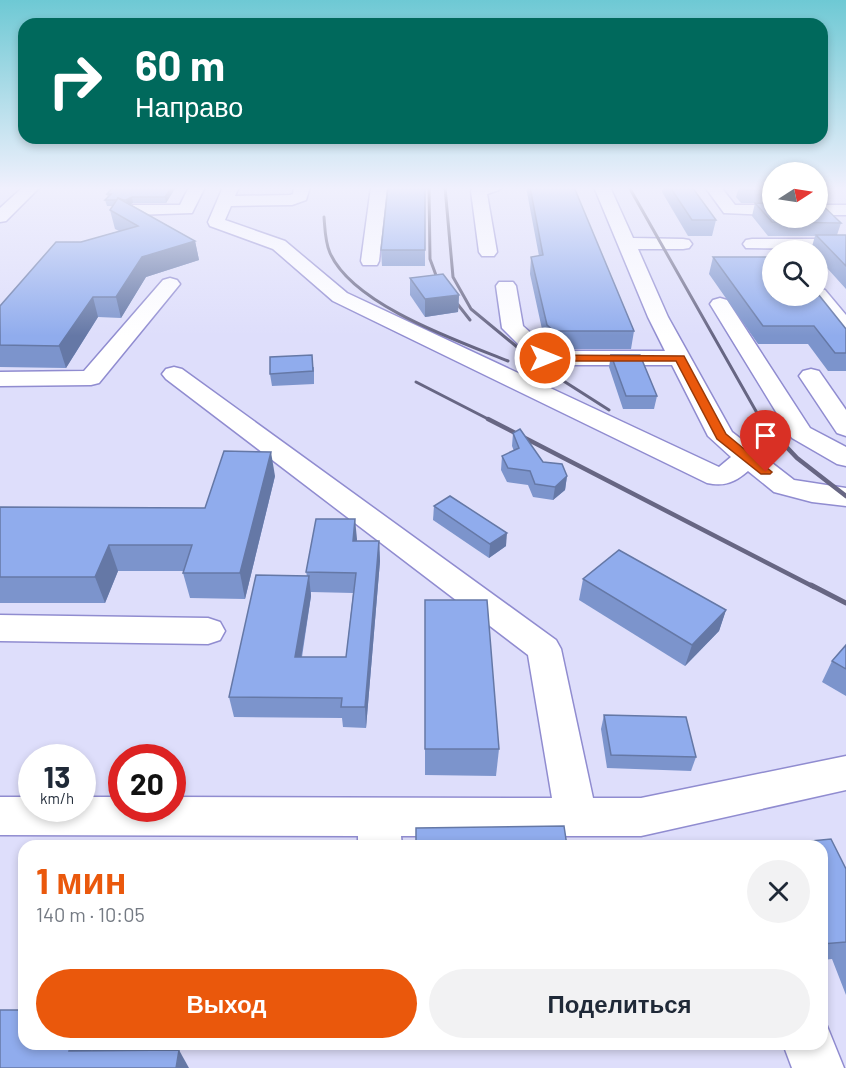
<!DOCTYPE html>
<html lang="ru">
<head>
<meta charset="utf-8">
<style>
  :root { --surface:#fff; --page:#f2f2f3; --text:#1f2937; --muted:#747a83; --accent:#ea580c }
  body { margin:0; font-family:Barlow,sans-serif; background:var(--page); color:var(--text); height:100vh; display:flex; flex-direction:column; font-size:22px; white-space:nowrap }
  * { box-sizing:border-box; margin:0 }
  p { font-size:20px; color:var(--muted) }
  .icon { flex:none; width:33px; height:33px; fill:none; stroke:currentColor; stroke-width:2; stroke-linecap:round; stroke-linejoin:round }
  .map { position:relative; flex:1; overflow:hidden }
  .drawer { position:absolute; left:18px; top:840px; width:810px; height:210px; display:flex; flex-direction:column; background:var(--surface); border-radius:18px; box-shadow:0 3px 9px #0003 }
  .drawer>* { flex:none }
  .guide { position:absolute; left:18px; top:18px; width:810px; height:126px; border-radius:18px; box-shadow:0 3px 9px #0003; background:#00695c; color:#fff; overflow:hidden }
  .needle { width:39px; rotate:78deg }
  .buttons { position:absolute; left:762px; top:162px; display:grid; gap:12px }
  .buttons a { display:grid; place-items:center; width:66px; height:66px; border-radius:50%; background:var(--surface); box-shadow:0 3px 9px #0003; font-size:30px }
  .speed { position:absolute; left:18px; top:744px; display:flex; gap:12px; font-size:30px; font-weight:700; text-align:center }
  .speed>* { display:grid; place-content:center; width:78px; height:78px; border-radius:50%; background:var(--surface); box-shadow:0 3px 9px #0003; line-height:1 }
  .speed small { font-size:15px; font-weight:400 }
  .speed .limit { border:9px solid #d22; background:#fff; color:#111 }
  .pin { position:absolute; display:grid; place-items:center; width:51px; height:51px; color:#fff; margin:-62px -26px; border-radius:50% 50% 50% 0; rotate:-45deg; box-shadow:0 0 6px #0007 }
  .pin .icon { rotate:45deg }
  .me { position:absolute; width:66px; margin:-33px; rotate:90deg; stroke-linejoin:round; filter:drop-shadow(0 0 4px #0008) }
  .turn { display:flex; align-items:center; gap:21px; height:126px; padding:0 18px; font-size:27px }
  .turn .icon { width:78px; height:78px; stroke-width:2.5 }
  .turn b { display:block; font-size:42px; line-height:51px }
  .round { display:grid; place-items:center; flex:none; width:63px; height:63px; border-radius:32px; background:var(--page) }
  .headline { display:flex; align-items:center; justify-content:space-between; height:102px; padding:0 18px }
  h1 { font-size:36px; font-weight:700; line-height:45px; color:var(--accent) }
  .button { display:flex; gap:12px; margin-top:auto; padding:12px 18px }
  .button a { flex:1; height:69px; border-radius:36px; background:var(--accent); color:#fff; font-size:24px; font-weight:700; line-height:69px; text-align:center }
  .button a+a { background:var(--page); color:var(--text) }
  .map>svg:first-child { display:block }
</style>
</head>
<body>
<div class="map">
<svg width="846" height="1068" viewBox="0 0 846 1068">
  <rect width="100%" height="100%" fill="#dedefb"/>
  <g fill="none" stroke-linecap="round" stroke-linejoin="round">
    <g stroke="#908cd0" stroke-width="3">
      <g id="minor">
        <path d="M23,187H40L6,221L0,222V208Z"/>
        <path d="M189,187H205L192,213L133,215L125,210L133,205H180Z"/>
        <path d="M223,187H239L235,196L290,195L293,194L294,187H310L306,200L292,205L231,206L225,220L285,241L347,293L719,467L731,457L708,436L672,365H545L537,363L502,328L496,286L499,282H513L516,286L523,326L551,351H665L648,317L594,187H610L633,238L683,239L689,240L692,244L689,248L683,249H638L668,317L732,432L794,480L846,488V506L812,502L774,492L748,471C735,482 725,487 707,483L333,301L273,249L210,226L208,222Z"/>
        <path d="M371,187H387L379,261L377,265H363L361,261Z"/>
        <path d="M502,187L499,190L487,194L497,252L494,256H482L479,252L471,191L476,187Z"/>
        <path d="M705,187H721L735,205H772V215L724,213Z"/>
        <rect x="818" y="205" width="28" height="10"/>
        <path d="M752,239H846V249L746,248L743,244L746,240Z"/>
        <path d="M170,278L177,280L180,284L99,383L91,385L0,386V372L84,371L163,280Z"/>
        <path d="M818,288L825,290L846,315V334L838,333L809,296H818Z"/>
        <path d="M720,298L727,300L810,428L846,447V466L837,464L792,438L710,304L713,300Z"/>
        <path d="M174,367L182,369L556,640L561,649L593,798H641L846,756V790L641,836H401L402,846H358V836L0,835V797H32V808H82V797H122V808H172V797L552,798L528,655L166,379L162,374L166,369Z"/>
        <path d="M811,369L819,371L846,410V436L837,433L799,376L803,371Z"/>
        <path d="M0,615L208,618L220,622L225,631L220,640L208,644L0,641Z"/>
        <path d="M822,1024L827,1026L844,1068H792L783,1044H822Z"/>
      </g>
    </g>
    <use href="#minor" fill="#fff" fill-rule="evenodd"/>
    <g stroke="#676683" stroke-width="3">
      <path d="M429,187L430,259L437,278L470,320"/>
      <path d="M445,187L453,277L471,309L540,366L609,410"/>
      <path d="M629,187L761,420"/>
      <path d="M324,217C325,229 325,242 330,253C353,305 458,341 508,361"/>
      <path d="M416,382L490,420"/>
    </g>
    <g stroke="#676683" stroke-width="4.5">
      <path d="M488,419L814,587"/>
      <path d="M760,419L797,458L846,496"/>
    </g>
    <path stroke="#676683" stroke-width="5" d="M811,585L846,603"/>
  </g>
  <g fill="#7c94cc" fill-rule="evenodd">
    <path d="M176,187L166,203H133L130,204L195,241L199,260L146,277L121,318L98,317L66,368L0,367V306L81,242L119,231L115,229L110,210L113,206H107L105,200L108,198L107,194Z"/>
    <path d="M425,187V266H382L381,250Z"/>
    <path d="M526,187H574L634,331L631,349H552L545,343L530,274L531,257L539,256Z"/>
    <path d="M663,187H692L716,220L712,236H688L662,192Z"/>
    <path d="M739,187H772V203H741L736,197Z"/>
    <path d="M755,203L841,223L837,235H846V289L818,258V250H811L815,236H768L752,216Z"/>
    <path d="M713,257L846,329V371H828L808,344H758L709,274Z"/>
    <path d="M410,278L459,295L458,312L425,317L410,295Z"/>
    <path d="M611,355L657,396L654,409H623L609,367Z"/>
    <path d="M314,367V384L272,386L270,374Z"/>
    <path d="M513,433L543,462L567,476L565,490L553,500L533,497L528,485L507,482L501,470L502,456L514,451L512,446Z"/>
    <path d="M275,476L245,599L190,598L183,573L184,571H118L105,603H0V507L205,508Z"/>
    <path d="M434,506L506,546L489,558L433,520Z"/>
    <path d="M357,539V541H379L380,561L366,728L343,727L342,718L234,717L229,697L307,576L306,572ZM311,592L353,593L346,657H302L311,596Z"/>
    <path d="M583,579L726,610L719,631L685,666L579,600Z"/>
    <path d="M425,600L499,749L496,776L425,775Z"/>
    <path d="M846,645V696L822,682L832,661Z"/>
    <path d="M604,715L696,757L691,771L607,768L601,729Z"/>
    <path d="M822,846L846,869V995L832,959L822,960Z"/>
  </g>
  <g fill="#6578a6">
    <path d="M172,187H176L166,203L165,197Z"/>
    <path d="M132,197L133,203L127,206L126,200Z"/>
    <path d="M195,241L199,260L146,277L121,318L116,297L142,257Z"/>
    <path d="M459,295L458,312L425,317V299Z"/>
    <path d="M93,297L98,317L66,368L59,346Z"/>
    <path d="M271,452L275,476L245,599L240,573Z"/>
    <path d="M567,476L565,490L553,500L555,487Z"/>
    <path d="M355,519L357,539L354,561L353,541Z"/>
    <path d="M507,533L506,546L489,558L490,544Z"/>
    <path d="M379,541L380,561L366,728L365,707Z"/>
    <path d="M109,545L118,571L105,603L95,577Z"/>
    <path d="M309,576L311,596L298,677L295,657Z"/>
    <path d="M726,610L719,631L685,666L692,645Z"/>
    <path d="M71,1044H93L86,1068L69,1051Z"/>
    <path d="M179,1050L189,1068H176Z"/>
  </g>
  <g fill="#90aced" stroke="#6578a6" stroke-width="1.5">
    <path d="M113,187H172L165,197H132L126,200H123L118,198L117,200H105L111,194H107Z"/>
    <path d="M388,187H425V250H381Z"/>
    <path d="M530,187H574L634,331H554L547,325L531,257L543,255Z"/>
    <path d="M670,187H692L716,220H692Z"/>
    <path d="M741,187H772V191L744,190Z"/>
    <path d="M118,198L195,241L142,257L116,297H93L59,346L0,345V306L56,242H81L138,226L110,210Z"/>
    <path d="M818,201L841,223L772,222L755,203L772,204V218H818Z"/>
    <path d="M816,235H846V266Z"/>
    <path d="M713,257H772V296H818V294L846,329V353H835L814,326H763Z"/>
    <path d="M443,274L459,295L425,299L410,278Z"/>
    <path d="M312,355L313,371L270,374V357Z"/>
    <path d="M611,355H640L657,396H626Z"/>
    <path d="M520,429L543,462L562,464L567,476L555,487L535,484L530,471L508,468L502,456L519,448L513,433Z"/>
    <path d="M224,451L271,452L240,573H183L192,545H109L95,577H0V507L205,508Z"/>
    <path d="M450,496L507,533L490,544L434,506Z"/>
    <path d="M316,519H355L353,541H379L365,707H341L342,698L229,697L256,575L309,576L295,657H346L356,573L306,572Z"/>
    <path d="M619,550L726,610L692,645L583,579Z"/>
    <path d="M425,600H487L499,749H425Z"/>
    <path d="M846,645V669L832,661Z"/>
    <path d="M604,715L686,717L696,757L611,755Z"/>
    <path d="M564,826L567,846H416V828Z"/>
    <path d="M831,839L846,869V942L822,944V846H760Z"/>
    <path d="M0,1010H24V1044H71L69,1051L179,1050L176,1068H0Z"/>
  </g>
  <linearGradient id="sky" x2="0" y2="1"><stop stop-color="#6ec9d4"/><stop offset="0.56" stop-color="#f0f0fd"/><stop offset="1" stop-color="#f0f0fd" stop-opacity="0"/></linearGradient>
  <rect width="846" height="336" fill="url(#sky)"/>
  <path fill="#ea580c" stroke="#983908" stroke-width="1.5" d="M541,355L684,356L726,434L772,472L770,474H761L717,439L676,361H545L540,358Z"/>
</svg>
<div class="buttons">
<a><svg class="needle" viewBox="-14 -14 28 28"><path d="M0-13l5 13h-10z" fill="#e53935"/><path d="M0 13l5-13h-10z" fill="#747a83"/></svg></a>
<a><svg class="icon" aria-label="search" viewBox="0 0 24 24"><circle cx="10" cy="10" r="6"/><path d="M15 15l6 6"/></svg></a>
</div>
<div class="speed"><div>13<small>km/h</small></div><div class="limit">20</div></div>
<div class="pin" style="left:766px;top:472px;background:#d93025"><svg class="icon" aria-label="arrive" viewBox="0 0 24 24"><path d="M6 21V4h12l-3 4 3 4H6"/></svg></div>
<svg class="me" style="left:545px;top:358px" viewBox="-20 -20 40 40"><circle r="17" fill="#ea580c" stroke="#fff" stroke-width="3"/><path d="M0-11L8 9 0 5-8 9z" fill="#fff"/></svg>
<div class="guide">
<div class="turn"><svg class="icon" aria-label="right" viewBox="0 0 24 24"><path d="M7 20v-9h11M14 6l5 5-5 5"/></svg><div><b>60 m</b>Направо</div></div>
</div>
<section class="drawer">
<div class="headline"><div><h1>1 мин</h1><p>140 m · 10:05</p></div><a class="round"><svg class="icon" aria-label="close" viewBox="0 0 24 24"><path d="M6 6l12 12M18 6L6 18"/></svg></a></div>
<div class="button"><a>Выход</a><a>Поделиться</a></div>
</section>
</div>
</body>
</html>
